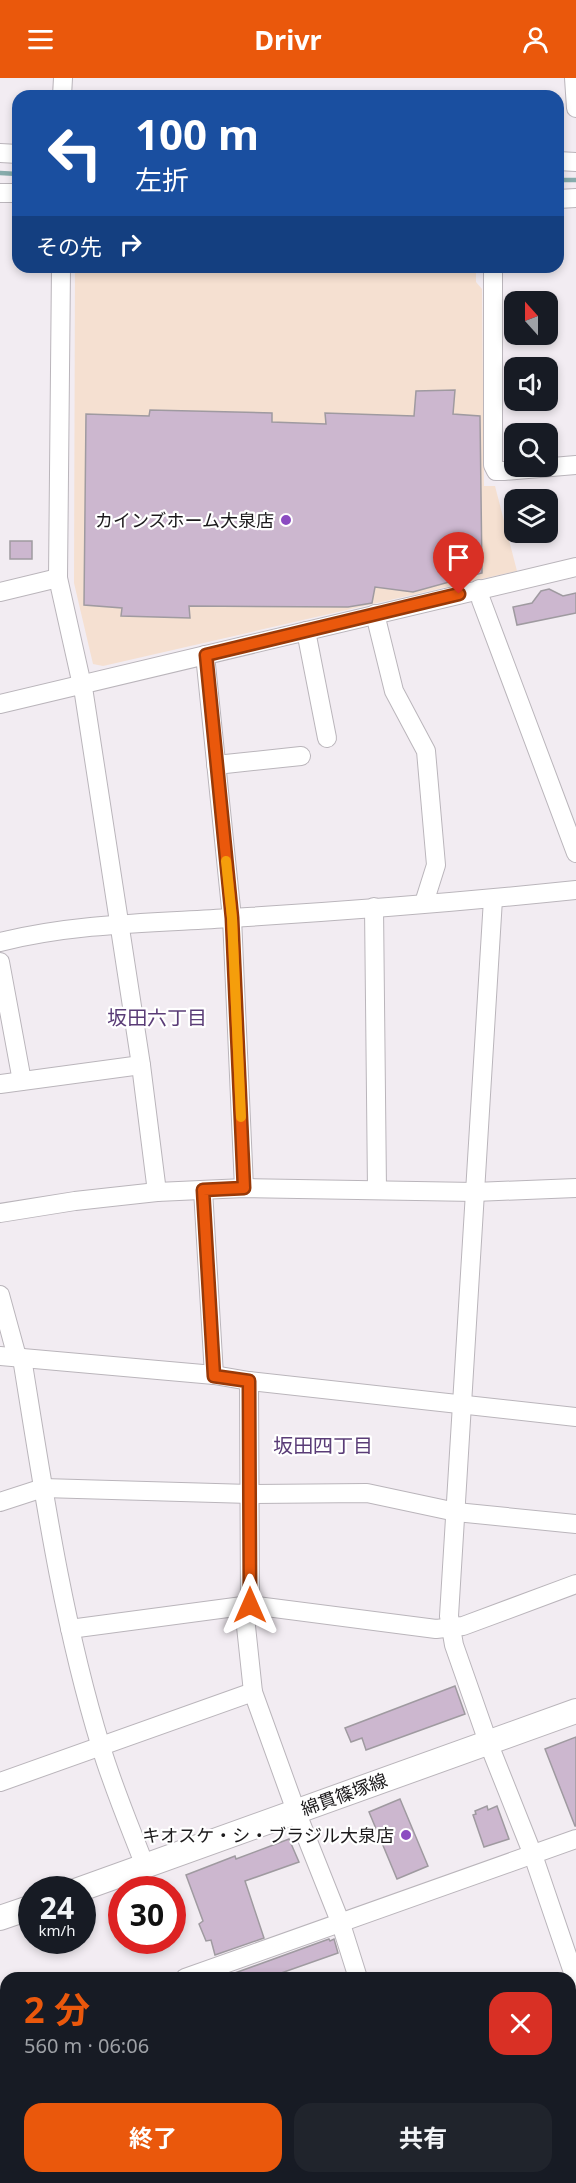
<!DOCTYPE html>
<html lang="ja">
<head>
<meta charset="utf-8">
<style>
  :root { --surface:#171b24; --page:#20242c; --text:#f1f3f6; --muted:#9ea1a6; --accent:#ea580c }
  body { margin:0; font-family:"Noto Sans","Noto Sans JP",sans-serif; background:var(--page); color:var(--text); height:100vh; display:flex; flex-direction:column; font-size:22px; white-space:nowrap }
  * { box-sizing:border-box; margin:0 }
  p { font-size:20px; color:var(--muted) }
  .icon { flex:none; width:33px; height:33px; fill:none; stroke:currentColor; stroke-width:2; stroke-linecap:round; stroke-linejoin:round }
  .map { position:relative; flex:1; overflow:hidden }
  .details { position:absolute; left:0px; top:1894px; width:576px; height:212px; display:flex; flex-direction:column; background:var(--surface); border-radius:18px 18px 0 0; box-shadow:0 3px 9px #0003 }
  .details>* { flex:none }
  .guide { position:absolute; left:12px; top:12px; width:552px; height:183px; border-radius:18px; box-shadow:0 3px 9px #0003; background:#1a4fa0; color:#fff; overflow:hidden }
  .needle { width:39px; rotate:339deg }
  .fabs { position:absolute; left:504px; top:213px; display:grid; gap:12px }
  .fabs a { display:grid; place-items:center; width:54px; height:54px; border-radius:12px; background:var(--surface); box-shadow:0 3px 9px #0003; font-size:30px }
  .speed { position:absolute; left:18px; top:1798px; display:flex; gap:12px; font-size:30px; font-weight:700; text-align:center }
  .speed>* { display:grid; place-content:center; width:78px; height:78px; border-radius:50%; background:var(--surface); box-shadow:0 3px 9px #0003; line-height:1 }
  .speed small { font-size:15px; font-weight:400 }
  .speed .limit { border:9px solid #d22; background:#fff; color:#111 }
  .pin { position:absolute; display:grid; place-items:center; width:51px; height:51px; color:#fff; margin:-62px -26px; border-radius:50% 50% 50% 0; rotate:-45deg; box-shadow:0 0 6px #0007 }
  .pin .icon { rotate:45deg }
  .me { position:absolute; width:66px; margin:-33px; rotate:0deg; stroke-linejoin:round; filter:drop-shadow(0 0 4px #0008) }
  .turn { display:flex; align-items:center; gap:21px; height:126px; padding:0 24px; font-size:27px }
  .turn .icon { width:78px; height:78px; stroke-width:2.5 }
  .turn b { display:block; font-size:42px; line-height:51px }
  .then { display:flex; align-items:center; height:57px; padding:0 24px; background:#0003; gap:12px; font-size:22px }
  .round { display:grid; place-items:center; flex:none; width:63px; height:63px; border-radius:18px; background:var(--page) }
  .summary { display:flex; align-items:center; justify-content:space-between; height:102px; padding:0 24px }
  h1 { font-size:36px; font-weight:700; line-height:45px; color:var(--accent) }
  .button { display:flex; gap:12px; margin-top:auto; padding:12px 24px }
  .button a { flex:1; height:69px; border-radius:18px; background:var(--accent); color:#fff; font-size:24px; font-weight:700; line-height:69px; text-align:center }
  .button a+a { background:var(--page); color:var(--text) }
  header { display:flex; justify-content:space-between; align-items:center; height:78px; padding:0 24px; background:var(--accent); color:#fff; font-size:27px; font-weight:700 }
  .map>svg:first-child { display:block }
</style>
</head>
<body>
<header><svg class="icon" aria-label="menu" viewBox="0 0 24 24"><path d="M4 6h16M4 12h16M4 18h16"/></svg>Drivr<svg class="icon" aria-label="person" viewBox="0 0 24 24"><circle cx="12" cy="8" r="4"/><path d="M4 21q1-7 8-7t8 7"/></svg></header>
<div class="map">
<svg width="576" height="2105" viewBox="0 0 576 2105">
  <rect width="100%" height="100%" fill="#f2ecf2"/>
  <path fill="#f5e0d1" d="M75,189H476V204L482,211L484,408H495L517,493L103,588L93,586L74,505Z"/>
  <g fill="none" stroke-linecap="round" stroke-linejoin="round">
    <g stroke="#87acac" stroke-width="4.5">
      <path d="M0,95L18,96"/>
      <path d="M558,102H576"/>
    </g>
  </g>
  <g fill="#ccb7cf" stroke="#9f9aa0" stroke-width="1.5">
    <path d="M455,312L453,336L480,338L482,495L413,514L375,509L372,525L348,529L189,528L190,540L121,538L122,530L84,527L86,336L149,338L150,332L272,335V344L326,346L325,335L414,338L416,313Z"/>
    <rect x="10" y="463" width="22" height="18"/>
    <path d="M549,511L563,518L576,515V535L517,547L513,529L532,525L541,513Z"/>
    <path d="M455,1608L465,1636L366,1672L362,1660L351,1664L345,1650Z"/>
    <path d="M576,1659V1748H575L545,1671Z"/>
    <path d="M400,1721L428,1788L397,1801L369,1734Z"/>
    <path d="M487,1728L488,1732L497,1728L509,1761L484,1769L473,1737L476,1736L475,1733Z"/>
    <path d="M289,1761L299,1784L245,1803L264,1860L215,1877L211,1862L206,1863L199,1846L203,1843L186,1797L235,1778L236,1781Z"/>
    <path d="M329,1861L330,1863L334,1861L338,1875L267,1900H221Z"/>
  </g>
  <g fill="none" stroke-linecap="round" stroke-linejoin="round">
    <g stroke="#bab5bb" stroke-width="20">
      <g id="minor">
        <path d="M574,0L576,30"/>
        <path d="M62,18L63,0"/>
        <path d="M0,75L18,76"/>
        <path d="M558,83L576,84"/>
        <path d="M0,115H18"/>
        <path d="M558,121L576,120"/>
        <path d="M61,189L58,500L84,616L141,987L157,1114"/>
        <path d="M493,189V387L496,393H504L576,387"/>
        <path d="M479,511L481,522L576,775"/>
        <path d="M0,514L58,500"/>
        <path d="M375,536L394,613L426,673L436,787L424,825"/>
        <path d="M306,553L327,660"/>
        <path d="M205,577L232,840L244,1110"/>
        <path d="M0,626L576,489"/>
        <path d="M216,687L301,678"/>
        <path d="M493,821L449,1538L454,1567L488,1664L533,1777L576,1903"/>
        <path d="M374,829L377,1112"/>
        <path d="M0,864C76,845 154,845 231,840C346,833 461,824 576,812"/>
        <path d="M0,884L22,1003"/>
        <path d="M0,1006L141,987"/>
        <path d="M203,1112L214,1297"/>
        <path d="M0,1135L75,1123L157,1114L244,1110L475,1114L576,1110"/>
        <path d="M0,1217L17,1279"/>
        <path d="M0,1278L214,1297L249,1303L576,1339"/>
        <path d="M22,1280C43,1410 62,1542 101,1669C113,1709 130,1749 145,1788"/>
        <path d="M249,1303L250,1527L245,1539L253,1614L296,1733L341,1846L358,1900"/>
        <path d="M0,1424L43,1410L250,1416L367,1415L456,1434L576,1446"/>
        <path d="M70,1551L250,1527L436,1551L463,1548L576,1506"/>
        <path d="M0,1704L253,1614"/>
        <path d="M185,1900L576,1761"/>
        <path d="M0,1965L6,1963"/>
        <path d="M570,2060H576"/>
        <path d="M0,2082H6"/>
      </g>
    </g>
    <g stroke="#bab5bb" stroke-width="26">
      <g id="major">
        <path d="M78,1812L576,1633"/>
        <path d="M0,1840L32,1829"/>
      </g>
    </g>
    <use href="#minor" stroke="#fff" stroke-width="18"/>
    <use href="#major" stroke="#fff" stroke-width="24"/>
  </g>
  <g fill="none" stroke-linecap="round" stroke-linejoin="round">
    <g stroke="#983908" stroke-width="15">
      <path id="route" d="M250,1527L249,1303L214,1298L203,1112L244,1110L232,840L206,577L459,516"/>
    </g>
    <use href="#route" stroke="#ea580c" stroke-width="10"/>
    <path stroke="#f59e0b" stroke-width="10" d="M226,783L232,840L241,1039"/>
  </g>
  <g fill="#8b4bc1" stroke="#fff" stroke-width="2">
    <circle cx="286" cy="442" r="6"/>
    <circle cx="406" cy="1757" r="6"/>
  </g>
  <g text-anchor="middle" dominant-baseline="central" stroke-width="4.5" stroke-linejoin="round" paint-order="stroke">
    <g font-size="18" fill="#1b191b" stroke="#fff" text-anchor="end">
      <text x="274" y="442">カインズホーム大泉店</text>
      <text x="394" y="1757">キオスケ・シ・ブラジル大泉店</text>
    </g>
    <g font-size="18" fill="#1b191b" stroke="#fff">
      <text transform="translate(344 1716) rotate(-20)">綿貫篠塚線</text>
    </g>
    <g font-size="20" fill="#5a3c77" stroke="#fff">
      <text x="157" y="939">坂田六丁目</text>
      <text x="323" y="1367">坂田四丁目</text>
    </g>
  </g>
</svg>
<div class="fabs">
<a><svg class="needle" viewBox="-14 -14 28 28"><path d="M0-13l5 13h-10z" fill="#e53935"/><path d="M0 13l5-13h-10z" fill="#9ea1a6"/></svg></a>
<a><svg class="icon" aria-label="sound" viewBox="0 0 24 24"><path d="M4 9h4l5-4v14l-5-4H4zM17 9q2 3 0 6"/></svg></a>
<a><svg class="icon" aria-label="search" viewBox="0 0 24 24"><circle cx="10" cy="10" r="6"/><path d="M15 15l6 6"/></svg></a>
<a><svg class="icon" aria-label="layers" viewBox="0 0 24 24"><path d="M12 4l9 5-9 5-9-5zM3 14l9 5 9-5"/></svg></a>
</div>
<div class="speed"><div>24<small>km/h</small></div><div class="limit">30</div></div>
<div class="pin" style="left:459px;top:516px;background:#d93025"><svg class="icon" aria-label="arrive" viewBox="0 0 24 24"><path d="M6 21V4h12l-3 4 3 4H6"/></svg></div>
<svg class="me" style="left:250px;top:1527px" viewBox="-20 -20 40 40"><path d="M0-17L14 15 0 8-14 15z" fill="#ea580c" stroke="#fff" stroke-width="4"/></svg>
<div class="guide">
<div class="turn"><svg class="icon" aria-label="left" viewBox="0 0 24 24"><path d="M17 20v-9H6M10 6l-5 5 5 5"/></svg><div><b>100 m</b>左折</div></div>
<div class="then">その先<svg class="icon" aria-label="right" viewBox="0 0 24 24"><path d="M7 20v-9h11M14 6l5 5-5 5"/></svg></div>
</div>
<section class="details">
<div class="summary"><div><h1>2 分</h1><p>560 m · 06:06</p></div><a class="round" style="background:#d93025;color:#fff"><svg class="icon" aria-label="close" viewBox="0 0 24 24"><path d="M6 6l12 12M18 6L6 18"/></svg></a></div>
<div class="button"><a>終了</a><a>共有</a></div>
</section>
</div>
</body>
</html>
